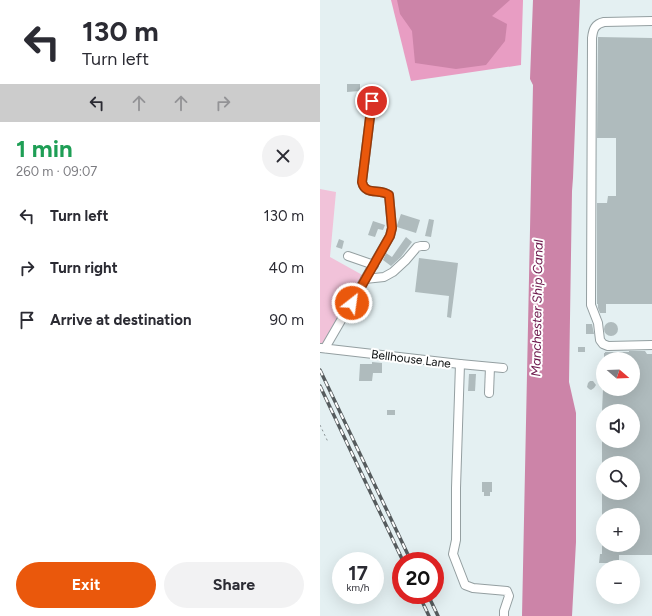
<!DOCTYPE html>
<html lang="en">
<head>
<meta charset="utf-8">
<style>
  :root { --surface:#fff; --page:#f2f2f3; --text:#2b2b33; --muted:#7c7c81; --accent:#ea580c }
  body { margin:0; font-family:Figtree,sans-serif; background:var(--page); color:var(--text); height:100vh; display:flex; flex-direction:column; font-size:15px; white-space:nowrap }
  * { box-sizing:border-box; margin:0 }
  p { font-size:13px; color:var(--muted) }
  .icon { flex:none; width:22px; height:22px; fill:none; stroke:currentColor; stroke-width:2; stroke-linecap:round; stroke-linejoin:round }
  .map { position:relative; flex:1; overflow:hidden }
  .side { display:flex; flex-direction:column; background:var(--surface); width:320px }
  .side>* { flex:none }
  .hud { background:#fff; color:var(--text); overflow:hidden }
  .needle { width:26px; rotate:109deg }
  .controls { position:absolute; left:276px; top:352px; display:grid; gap:8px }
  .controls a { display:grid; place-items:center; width:44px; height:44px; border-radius:50%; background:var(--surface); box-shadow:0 4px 16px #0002; font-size:20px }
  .speed { position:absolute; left:12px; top:552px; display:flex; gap:8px; font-size:20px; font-weight:700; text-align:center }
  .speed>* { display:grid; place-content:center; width:52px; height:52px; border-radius:50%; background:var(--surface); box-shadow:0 4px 16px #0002; line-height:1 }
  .speed small { font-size:10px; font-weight:400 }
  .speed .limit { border:6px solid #d22; background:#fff; color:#111 }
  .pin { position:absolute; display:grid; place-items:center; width:34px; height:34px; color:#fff; margin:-17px; border:2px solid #fff; border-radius:50%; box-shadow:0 1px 4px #0007 }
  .me { position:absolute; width:44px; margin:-22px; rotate:30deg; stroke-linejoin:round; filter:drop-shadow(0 0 3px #0008) }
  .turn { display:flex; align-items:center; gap:14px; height:84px; padding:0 16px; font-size:18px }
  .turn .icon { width:52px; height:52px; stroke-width:2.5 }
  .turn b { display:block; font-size:28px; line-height:34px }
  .lanes { display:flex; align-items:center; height:38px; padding:0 16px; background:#0003; justify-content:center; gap:20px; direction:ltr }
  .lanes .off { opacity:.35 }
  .round { display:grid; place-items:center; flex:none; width:42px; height:42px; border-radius:21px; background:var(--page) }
  .headline { display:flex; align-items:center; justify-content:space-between; height:68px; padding:0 16px }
  h1 { font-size:24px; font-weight:700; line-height:30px; color:#1e9e55 }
  .cta { display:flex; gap:8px; margin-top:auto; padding:8px 16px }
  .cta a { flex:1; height:46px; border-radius:24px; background:var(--accent); color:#fff; font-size:16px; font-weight:700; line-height:46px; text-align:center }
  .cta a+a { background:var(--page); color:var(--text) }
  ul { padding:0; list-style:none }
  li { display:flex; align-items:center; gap:12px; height:52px; padding:0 16px }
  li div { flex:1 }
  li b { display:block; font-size:15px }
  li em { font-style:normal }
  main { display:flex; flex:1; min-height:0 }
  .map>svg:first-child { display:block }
</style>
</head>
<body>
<main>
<section class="side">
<div class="hud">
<div class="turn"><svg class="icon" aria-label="left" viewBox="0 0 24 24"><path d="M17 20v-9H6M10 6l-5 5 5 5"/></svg><div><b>130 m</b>Turn left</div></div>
<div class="lanes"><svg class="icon" aria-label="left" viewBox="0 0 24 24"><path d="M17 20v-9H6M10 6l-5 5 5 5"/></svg><svg class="icon off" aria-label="ahead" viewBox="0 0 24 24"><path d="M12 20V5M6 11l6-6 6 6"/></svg><svg class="icon off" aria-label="ahead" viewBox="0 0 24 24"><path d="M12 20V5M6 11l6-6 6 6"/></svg><svg class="icon off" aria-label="right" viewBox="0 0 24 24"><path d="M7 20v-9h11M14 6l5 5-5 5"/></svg></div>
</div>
<div class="headline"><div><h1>1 min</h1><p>260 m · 09:07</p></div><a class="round"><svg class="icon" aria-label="close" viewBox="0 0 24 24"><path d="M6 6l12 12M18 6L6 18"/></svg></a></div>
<ul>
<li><svg class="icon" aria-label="left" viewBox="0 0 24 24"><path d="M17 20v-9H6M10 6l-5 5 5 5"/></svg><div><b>Turn left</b></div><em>130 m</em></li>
<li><svg class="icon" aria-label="right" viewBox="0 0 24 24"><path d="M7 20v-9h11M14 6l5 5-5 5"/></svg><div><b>Turn right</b></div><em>40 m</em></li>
<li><svg class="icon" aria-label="arrive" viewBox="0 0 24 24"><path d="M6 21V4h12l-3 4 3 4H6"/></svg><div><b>Arrive at destination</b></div><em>90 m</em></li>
</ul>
<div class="cta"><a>Exit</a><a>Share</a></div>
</section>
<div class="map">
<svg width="332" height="616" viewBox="0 0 332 616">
  <rect width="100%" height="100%" fill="#e4f0f2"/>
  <path fill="#f1c2d9" d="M0,189L16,192L10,257L46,277L5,347L0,346Z"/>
  <path fill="#e89dc3" d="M71,0H203L201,65L91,81Z"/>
  <g fill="#cc84a8">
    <path d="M77,0H190L172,16L187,24L185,41L166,65L136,69L95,63L92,31L80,14Z"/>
    <path d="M213,0H260L253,178L252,191L249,382L256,413V542L252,616H202L213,85L210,79Z"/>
  </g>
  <g fill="#afbbbd">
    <path d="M278,37L332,38V304H286V313H280L278,308V304H277V203H287L288,196H296V138H277Z"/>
    <path d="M27,84H40V91L27,92Z"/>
    <path d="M81,214L100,220L96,233L77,227V225Z"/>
    <path d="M109,219L114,220L111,237L105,236Z"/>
    <path d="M53,221L65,225L63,230L58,229L55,237L48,235Z"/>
    <path d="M86,237L92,242L81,257L71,266L63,260L66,253L72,257Z"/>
    <path d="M19,239L24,241L22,249L16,247Z"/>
    <path d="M99,258L138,263L131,318L127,317L129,296L95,292Z"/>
    <circle cx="291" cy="329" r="7"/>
    <path d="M266,324H272L274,334H266Z"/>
    <rect x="258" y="347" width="7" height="5"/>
    <path d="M309,351H325L327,354H332V555H299V563H279L280,554H282V545H313V515H282V493H313V463H282V441H313V411H282L283,389H313V359H284V353H285V352H309Z"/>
    <path d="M52,362L62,363V373H53L52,381H39L40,364H52Z"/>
    <path d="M149,374H156L155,391H148Z"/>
    <path d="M270,381H273L276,385L274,388L271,390L269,389L267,387L268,383Z"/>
    <rect x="67" y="410" width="8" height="5"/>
    <path d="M162,482H172V492H170V496H164V492H162Z"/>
  </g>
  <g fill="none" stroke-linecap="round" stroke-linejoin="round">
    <g stroke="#949fa1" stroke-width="10">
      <g id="minor">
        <path d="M332,21L284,22C275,24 273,29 272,38L271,305L278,323L280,340L283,344L288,346L332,345"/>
        <path d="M28,256L54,265"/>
        <path d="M45,279L64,277L73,272L86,260L97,247L101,246H105"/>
        <path d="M1,348L140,364L183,368"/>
        <path d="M5,348L70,236L72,228L69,195C60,188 45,196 42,182L52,101"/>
        <path d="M140,364L136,488V540L133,554L145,585L153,588L187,591L189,596L184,611V616"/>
        <path d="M169,393L170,367"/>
      </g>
    </g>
    <path stroke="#8a9294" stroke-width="1" stroke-dasharray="2 3" stroke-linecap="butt" d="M0,425L8,442"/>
    <use href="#minor" stroke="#fff" stroke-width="8"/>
    <g stroke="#555b5d" stroke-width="3.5">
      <g id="rail">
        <path d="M0,370L91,561"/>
        <path d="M0,386L83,561"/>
        <path d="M99,595L109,616"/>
        <path d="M108,595L118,616"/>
      </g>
    </g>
    <use href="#rail" stroke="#fff" stroke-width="2" stroke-dasharray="6" stroke-linecap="butt"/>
  </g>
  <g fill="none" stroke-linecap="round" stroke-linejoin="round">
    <g stroke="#983908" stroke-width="10">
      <path id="route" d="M32,303L70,236L72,228L69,195C60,188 45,196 42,182L52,101"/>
    </g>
    <use href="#route" stroke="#ea580c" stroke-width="7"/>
  </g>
  <g text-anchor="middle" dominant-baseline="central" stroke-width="4" stroke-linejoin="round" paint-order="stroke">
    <g font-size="12" fill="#0b0e0f" stroke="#fff">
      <text transform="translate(91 359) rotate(7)">Bellhouse Lane</text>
    </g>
    <g font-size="13" font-style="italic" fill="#6d184c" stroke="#fff">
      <text transform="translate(217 308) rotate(-89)">Manchester Ship Canal</text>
    </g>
  </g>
</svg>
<div class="controls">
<a><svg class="needle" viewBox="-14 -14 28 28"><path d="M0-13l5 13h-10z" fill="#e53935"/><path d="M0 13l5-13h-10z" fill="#7c7c81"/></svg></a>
<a><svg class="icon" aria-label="sound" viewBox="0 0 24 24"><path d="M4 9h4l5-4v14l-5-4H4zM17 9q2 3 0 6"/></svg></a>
<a><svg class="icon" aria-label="search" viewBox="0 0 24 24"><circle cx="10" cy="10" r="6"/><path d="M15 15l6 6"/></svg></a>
<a>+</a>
<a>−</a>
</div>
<div class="speed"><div>17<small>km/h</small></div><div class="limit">20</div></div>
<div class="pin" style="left:52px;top:101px;background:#d93025"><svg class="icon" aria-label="arrive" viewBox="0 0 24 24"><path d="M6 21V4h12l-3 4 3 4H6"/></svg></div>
<svg class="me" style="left:32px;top:303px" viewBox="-20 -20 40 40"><circle r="17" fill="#ea580c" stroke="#fff" stroke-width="3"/><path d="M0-11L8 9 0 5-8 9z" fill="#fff"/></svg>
</div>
</main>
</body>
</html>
